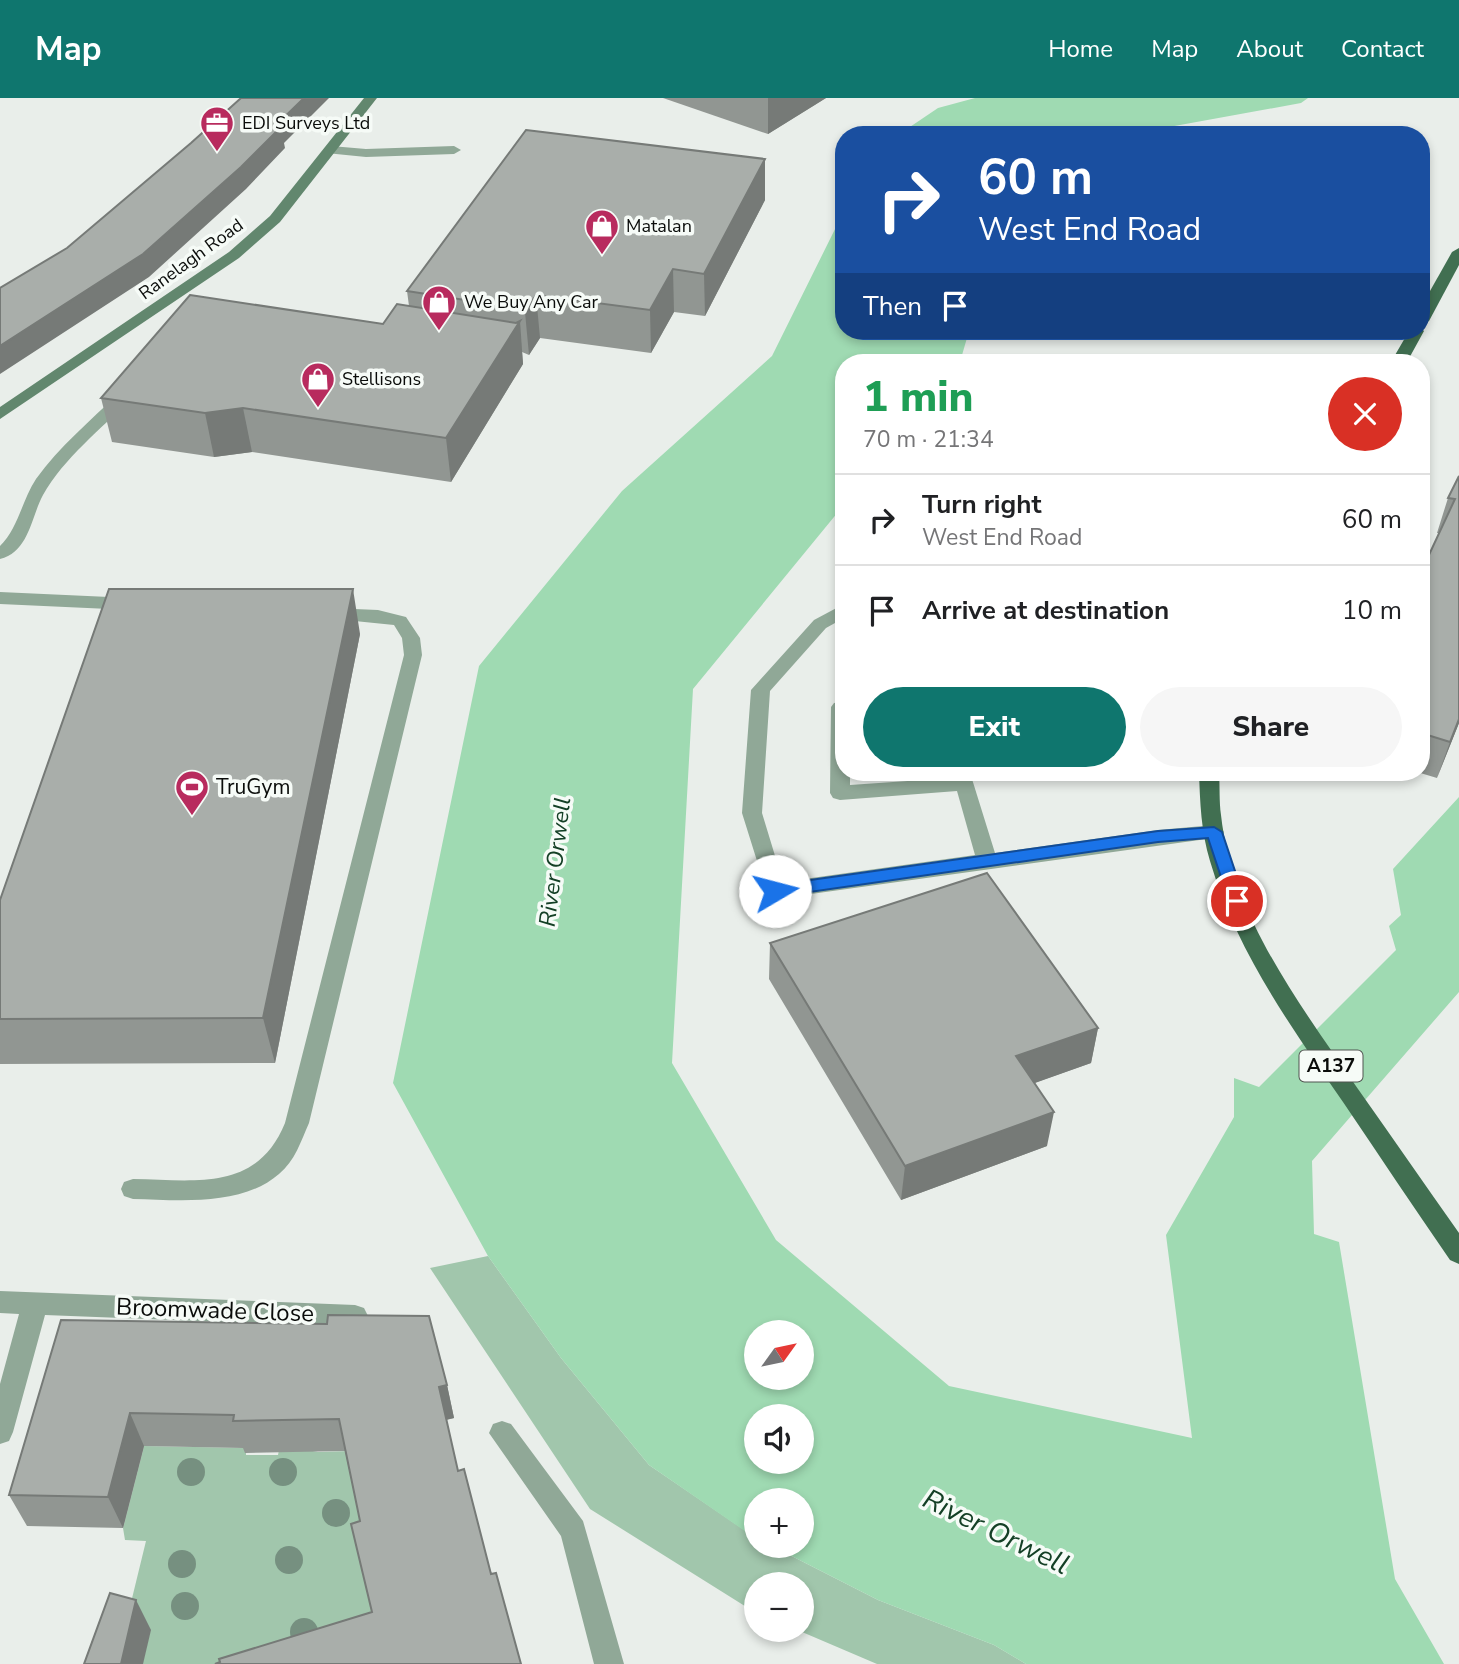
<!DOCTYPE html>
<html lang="en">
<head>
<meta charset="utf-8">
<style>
  :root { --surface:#fff; --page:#f6f6f6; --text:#202124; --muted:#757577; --line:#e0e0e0; --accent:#0f766e }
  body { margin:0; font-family:"Nunito Sans",sans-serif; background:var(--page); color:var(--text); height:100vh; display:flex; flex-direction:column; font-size:26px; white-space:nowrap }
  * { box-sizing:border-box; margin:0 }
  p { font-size:23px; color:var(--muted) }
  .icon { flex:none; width:38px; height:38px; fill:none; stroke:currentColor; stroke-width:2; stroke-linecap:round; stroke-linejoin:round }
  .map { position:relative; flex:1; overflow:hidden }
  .details { position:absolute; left:835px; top:256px; width:595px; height:427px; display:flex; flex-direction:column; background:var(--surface); border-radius:28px; box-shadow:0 4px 10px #0003 }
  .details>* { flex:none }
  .hud { position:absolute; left:835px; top:28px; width:595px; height:214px; border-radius:28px; box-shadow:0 4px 10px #0003; background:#1a4fa0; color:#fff; overflow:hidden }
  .needle { width:46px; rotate:57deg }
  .controls { position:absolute; left:744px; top:1222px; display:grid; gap:14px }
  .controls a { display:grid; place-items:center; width:70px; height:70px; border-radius:50%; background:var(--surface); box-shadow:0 4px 10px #0003; font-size:35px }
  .pin { position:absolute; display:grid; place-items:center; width:60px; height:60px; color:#fff; margin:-30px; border:4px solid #fff; border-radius:50%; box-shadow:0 2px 7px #0007 }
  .me { position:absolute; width:77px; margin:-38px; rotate:82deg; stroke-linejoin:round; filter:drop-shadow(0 0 5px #0008) }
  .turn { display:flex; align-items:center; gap:24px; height:147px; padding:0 28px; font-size:32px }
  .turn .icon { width:91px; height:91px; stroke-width:2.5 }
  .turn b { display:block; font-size:49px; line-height:60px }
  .then { display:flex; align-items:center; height:66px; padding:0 28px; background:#0003; gap:14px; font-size:26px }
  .round { display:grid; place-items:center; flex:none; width:74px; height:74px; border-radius:37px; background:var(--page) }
  .overview { display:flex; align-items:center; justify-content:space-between; height:119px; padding:0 28px }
  h1 { font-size:42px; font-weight:800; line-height:52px; color:#1e9e55 }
  .button { display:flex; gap:14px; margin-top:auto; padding:14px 28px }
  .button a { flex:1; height:80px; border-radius:42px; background:var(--accent); color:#fff; font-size:28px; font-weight:800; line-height:80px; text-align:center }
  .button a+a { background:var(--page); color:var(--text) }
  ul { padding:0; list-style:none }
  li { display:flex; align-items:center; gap:21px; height:91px; padding:0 28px; border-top:2px solid var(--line) }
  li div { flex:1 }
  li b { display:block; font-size:26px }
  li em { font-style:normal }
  header { display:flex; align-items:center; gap:42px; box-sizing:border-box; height:98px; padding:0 35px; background:var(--accent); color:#fff }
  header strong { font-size:33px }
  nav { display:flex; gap:38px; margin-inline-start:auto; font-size:24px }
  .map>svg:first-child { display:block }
</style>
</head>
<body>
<header>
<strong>Map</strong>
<nav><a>Home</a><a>Map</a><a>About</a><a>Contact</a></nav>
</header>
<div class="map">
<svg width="1459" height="1566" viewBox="0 0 1459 1566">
  <rect width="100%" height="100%" fill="#e9eeea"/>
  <g fill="#a1c6ac">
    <path d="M488,1158L561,1260L649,1367L756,1440V1447H770L878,1502L994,1547L1026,1566H877L795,1531H802V1486H756V1515L590,1411L430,1170Z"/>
    <path d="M280,1347L318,1354L350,1353L389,1541L312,1566H116L146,1443L125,1442L123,1430L144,1348L246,1350V1357H278Z"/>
  </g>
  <g fill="#9fdab2" fill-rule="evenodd">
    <path d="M975,0H1308L1301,5L1125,37H898L938,10Z"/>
    <path d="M843,115L844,233H969L960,264H844L843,408L693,591L672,965L776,1142L949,1288L1192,1340L1166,1137L1234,1019V980L1259,989L1396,852L1389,828L1401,817L1393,771L1459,699V894L1312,1063L1314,1136L1339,1144L1395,1481L1444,1566H1026L994,1547L878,1502L770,1447H802V1402H756V1440L752,1438L649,1367L561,1260L488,1158L393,985L479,568L622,393L772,258ZM756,1234H802V1279H756ZM756,1318H802V1363H756Z"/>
  </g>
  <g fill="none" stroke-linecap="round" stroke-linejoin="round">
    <g fill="#90a897" fill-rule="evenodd">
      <path d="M331,48L366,51L454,48L461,52L454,56L366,59L326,55V49Z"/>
      <path d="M125,293L131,295L133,298L131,301C101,331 64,360 43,397C31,419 29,454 0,461V448C18,431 22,402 36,381C59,349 91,322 119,295Z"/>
      <path d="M0,494L131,500L140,506L131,512L0,506Z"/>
      <path d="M844,506V520L826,530L770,593L762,715L783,784L975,757L957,693L840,702L833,700L830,695L831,609L834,605L844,603V674H850V687L965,679L972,681L995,755L1158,732L1214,727L1221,729L1224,734L1221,739L775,801L768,798L742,715L751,592L814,522Z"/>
      <path d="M331,510L378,512L406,519L420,540L422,557L309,1025C301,1043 295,1063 279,1076C241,1109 179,1102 133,1101L124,1098L121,1091L124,1084L133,1081C196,1082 257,1094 285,1025L404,557L402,540L394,527L325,520L322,516Z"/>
    </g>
    <g fill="#90a897" fill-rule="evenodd">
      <path d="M0,1193L355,1207L364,1210L368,1218L364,1226L355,1229L45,1217L13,1334L9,1343L0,1346V1286L19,1216L0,1215Z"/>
      <path d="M502,1323L511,1326L583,1423L624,1566H594L561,1438L489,1335L493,1326Z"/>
    </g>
    <path fill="#62876e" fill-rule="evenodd" d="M364,0H377L280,124L239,160L0,321V309L229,154L270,118Z"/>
    <g fill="#416f51" fill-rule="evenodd">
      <path d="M1459,150V167L1429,223L1421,228V209L1452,154Z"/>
      <path d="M1421,230L1424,233L1407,264H1391L1409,233H1421Z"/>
      <path d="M1199,674H1219C1220,688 1219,703 1221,717C1232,819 1302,909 1358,991C1392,1039 1425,1087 1459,1135V1166L1450,1162C1414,1110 1379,1057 1343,1004C1291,929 1236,852 1210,763C1201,734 1200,704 1199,674Z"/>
    </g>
  </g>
  <g fill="#769080">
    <circle cx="191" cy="1374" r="14"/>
    <circle cx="283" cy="1374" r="14"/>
    <circle cx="336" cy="1415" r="14"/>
    <circle cx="289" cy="1462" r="14"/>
    <circle cx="182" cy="1466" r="14"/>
    <circle cx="185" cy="1508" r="14"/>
    <circle cx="304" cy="1534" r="14"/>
  </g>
  <g fill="#919692">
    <path d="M663,0H826L768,36Z"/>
    <path d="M765,61V102L705,218L674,214L651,255L540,240L529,257L522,254L523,266L451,384L252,354L214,359L112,344L101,300L383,226L409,208L407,193Z"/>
    <path d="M1459,378V625L1437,680L1417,674H1421V474L1439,435H1437L1448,400Z"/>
    <path d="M360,536L275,965L0,966V802Z"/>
    <path d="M770,845L1098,930L1091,965L1034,985L1047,1048L901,1102L769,881Z"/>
    <path d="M61,1222L447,1287L454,1320L446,1322L458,1373L491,1476L220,1564L372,1514L360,1423L345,1353L245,1355L243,1350L144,1348L123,1430L27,1428L9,1397Z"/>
  </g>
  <g fill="#767a77">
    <path d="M304,0H329L284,45L285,50L246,91L149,179L0,276V248L275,28Z"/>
    <path d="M768,0H826L768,36Z"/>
    <path d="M765,61V102L705,218L704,176Z"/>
    <path d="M673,171L674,214L651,255L650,212Z"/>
    <path d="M536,197L540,240L529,257L525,214Z"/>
    <path d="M520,223L523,266L451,384L446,340Z"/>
    <path d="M243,310L252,354L214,359L205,315Z"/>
    <path d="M353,491L360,536L275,965L263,920Z"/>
    <path d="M1459,621V625L1437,680L1450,644Z"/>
    <path d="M1098,930L1091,965L1010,994L1016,958Z"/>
    <path d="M1054,1014L1047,1048L901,1102L905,1068Z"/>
    <path d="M447,1287L454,1320L445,1322L439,1289Z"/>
    <path d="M130,1315L144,1348L123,1430L108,1399Z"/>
    <path d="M136,1502L151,1532L143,1566H121Z"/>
  </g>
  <g fill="#a9aeaa" stroke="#767a77" stroke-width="2">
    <path d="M241,0H304L275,28L281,29L241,69L143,156L0,248V190L67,150L191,45Z"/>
    <path d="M526,32L765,61L704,176L673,171L650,212L536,197L525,214L517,210L407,193Z"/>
    <path d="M190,197L383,226L397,206L516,225L520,223L446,340L243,310L205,315L101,300Z"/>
    <path d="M1459,378V621L1450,644L1421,635V474L1455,401L1448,400Z"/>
    <path d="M109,491H353L263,920L0,921V802Z"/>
    <path d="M987,775L1098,930L1016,958L1054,1014L905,1068L770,845Z"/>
    <path d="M328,1217L429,1218L447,1287L439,1289L458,1373L464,1371L491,1476L496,1475L521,1566H215L220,1564L219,1561L372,1514L351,1426L360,1423L339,1321L233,1323L234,1317L130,1315L108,1399L9,1397L61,1222L327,1226Z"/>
    <path d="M110,1495L136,1502L121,1566H84Z"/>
  </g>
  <path fill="#1a73e8" stroke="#114b97" stroke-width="2" d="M1214,729L1222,734L1245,803L1242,807H1231L1229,803L1208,740L1158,744L775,799L767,793L775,787L1158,733Z"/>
  <defs>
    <g id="office-pin" transform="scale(1.75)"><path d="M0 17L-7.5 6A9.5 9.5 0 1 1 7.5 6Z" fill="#b82b5e" stroke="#f6fbf7"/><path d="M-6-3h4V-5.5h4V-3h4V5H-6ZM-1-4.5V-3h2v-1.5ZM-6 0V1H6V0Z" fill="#fff"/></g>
    <g id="shop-pin" transform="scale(1.75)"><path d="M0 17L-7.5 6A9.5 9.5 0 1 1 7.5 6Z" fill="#b82b5e" stroke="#f6fbf7"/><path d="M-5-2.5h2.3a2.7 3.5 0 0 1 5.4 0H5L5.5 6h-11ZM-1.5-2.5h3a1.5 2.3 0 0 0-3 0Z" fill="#fff"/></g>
    <g id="stadium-pin" transform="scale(1.75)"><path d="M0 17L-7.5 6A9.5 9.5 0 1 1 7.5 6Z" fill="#b82b5e" stroke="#f6fbf7"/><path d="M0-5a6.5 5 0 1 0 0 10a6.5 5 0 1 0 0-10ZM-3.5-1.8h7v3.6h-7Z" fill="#fff"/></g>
  </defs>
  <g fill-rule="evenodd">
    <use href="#office-pin" x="217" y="25"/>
    <use href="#shop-pin" x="602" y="128"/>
    <use href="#shop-pin" x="439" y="204"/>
    <use href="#shop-pin" x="318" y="281"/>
    <use href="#stadium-pin" x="192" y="689"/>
  </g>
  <g text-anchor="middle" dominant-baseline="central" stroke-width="7" stroke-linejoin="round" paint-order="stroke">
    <g font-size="18" fill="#0a0c0a" stroke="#f6fbf7" text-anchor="start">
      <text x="242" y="25">EDI Surveys Ltd</text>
      <text x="626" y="128">Matalan</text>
      <text x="464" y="204">We Buy Any Car</text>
      <text x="342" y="281">Stellisons</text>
    </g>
    <g font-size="18" fill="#0a0c0a" stroke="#f6fbf7">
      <text transform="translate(191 161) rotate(-36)">Ranelagh Road</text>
    </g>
    <rect fill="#f6fbf7" stroke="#515451" stroke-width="2" x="1299.5" y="952.5" width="63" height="31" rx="5"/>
    <g font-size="19" font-weight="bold" fill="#0a0c0a">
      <text x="1331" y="968">A137</text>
    </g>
    <g font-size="21" fill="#0a0c0a" stroke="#f6fbf7" text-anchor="start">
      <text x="216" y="689">TruGym</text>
    </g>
    <g font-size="23" font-style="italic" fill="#144026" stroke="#f6fbf7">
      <text transform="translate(555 764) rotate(-83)">River Orwell</text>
    </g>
    <g font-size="24" fill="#0a0c0a" stroke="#f6fbf7">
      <text transform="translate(215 1212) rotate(2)">Broomwade Close</text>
    </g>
    <g font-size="28" font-style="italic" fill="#144026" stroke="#f6fbf7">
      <text transform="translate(996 1434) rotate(26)">River Orwell</text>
    </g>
  </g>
</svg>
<div class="controls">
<a><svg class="needle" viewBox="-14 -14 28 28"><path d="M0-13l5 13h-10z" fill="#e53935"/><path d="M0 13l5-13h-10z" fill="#757577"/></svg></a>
<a><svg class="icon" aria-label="sound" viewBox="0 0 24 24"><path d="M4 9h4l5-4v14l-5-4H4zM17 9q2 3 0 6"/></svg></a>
<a>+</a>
<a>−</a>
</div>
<div class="pin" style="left:1237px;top:803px;background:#d93025"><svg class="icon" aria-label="arrive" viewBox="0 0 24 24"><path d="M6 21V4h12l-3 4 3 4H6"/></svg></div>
<svg class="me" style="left:775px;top:793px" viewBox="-20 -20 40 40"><circle r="19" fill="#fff"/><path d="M0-13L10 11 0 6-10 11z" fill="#1a73e8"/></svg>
<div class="hud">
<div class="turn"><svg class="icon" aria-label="right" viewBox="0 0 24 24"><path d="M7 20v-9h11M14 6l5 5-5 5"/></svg><div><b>60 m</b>West End Road</div></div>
<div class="then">Then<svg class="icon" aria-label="arrive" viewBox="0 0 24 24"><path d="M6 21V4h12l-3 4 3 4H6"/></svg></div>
</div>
<section class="details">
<div class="overview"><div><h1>1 min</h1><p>70 m · 21:34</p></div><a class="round" style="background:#d93025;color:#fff"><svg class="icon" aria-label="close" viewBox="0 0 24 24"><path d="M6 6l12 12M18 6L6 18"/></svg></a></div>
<ul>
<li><svg class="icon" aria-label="right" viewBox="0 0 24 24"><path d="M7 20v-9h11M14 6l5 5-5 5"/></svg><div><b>Turn right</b><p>West End Road</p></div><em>60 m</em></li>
<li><svg class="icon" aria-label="arrive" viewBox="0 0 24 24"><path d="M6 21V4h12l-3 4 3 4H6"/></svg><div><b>Arrive at destination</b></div><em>10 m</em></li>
</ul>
<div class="button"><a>Exit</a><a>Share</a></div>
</section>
</div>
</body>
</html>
